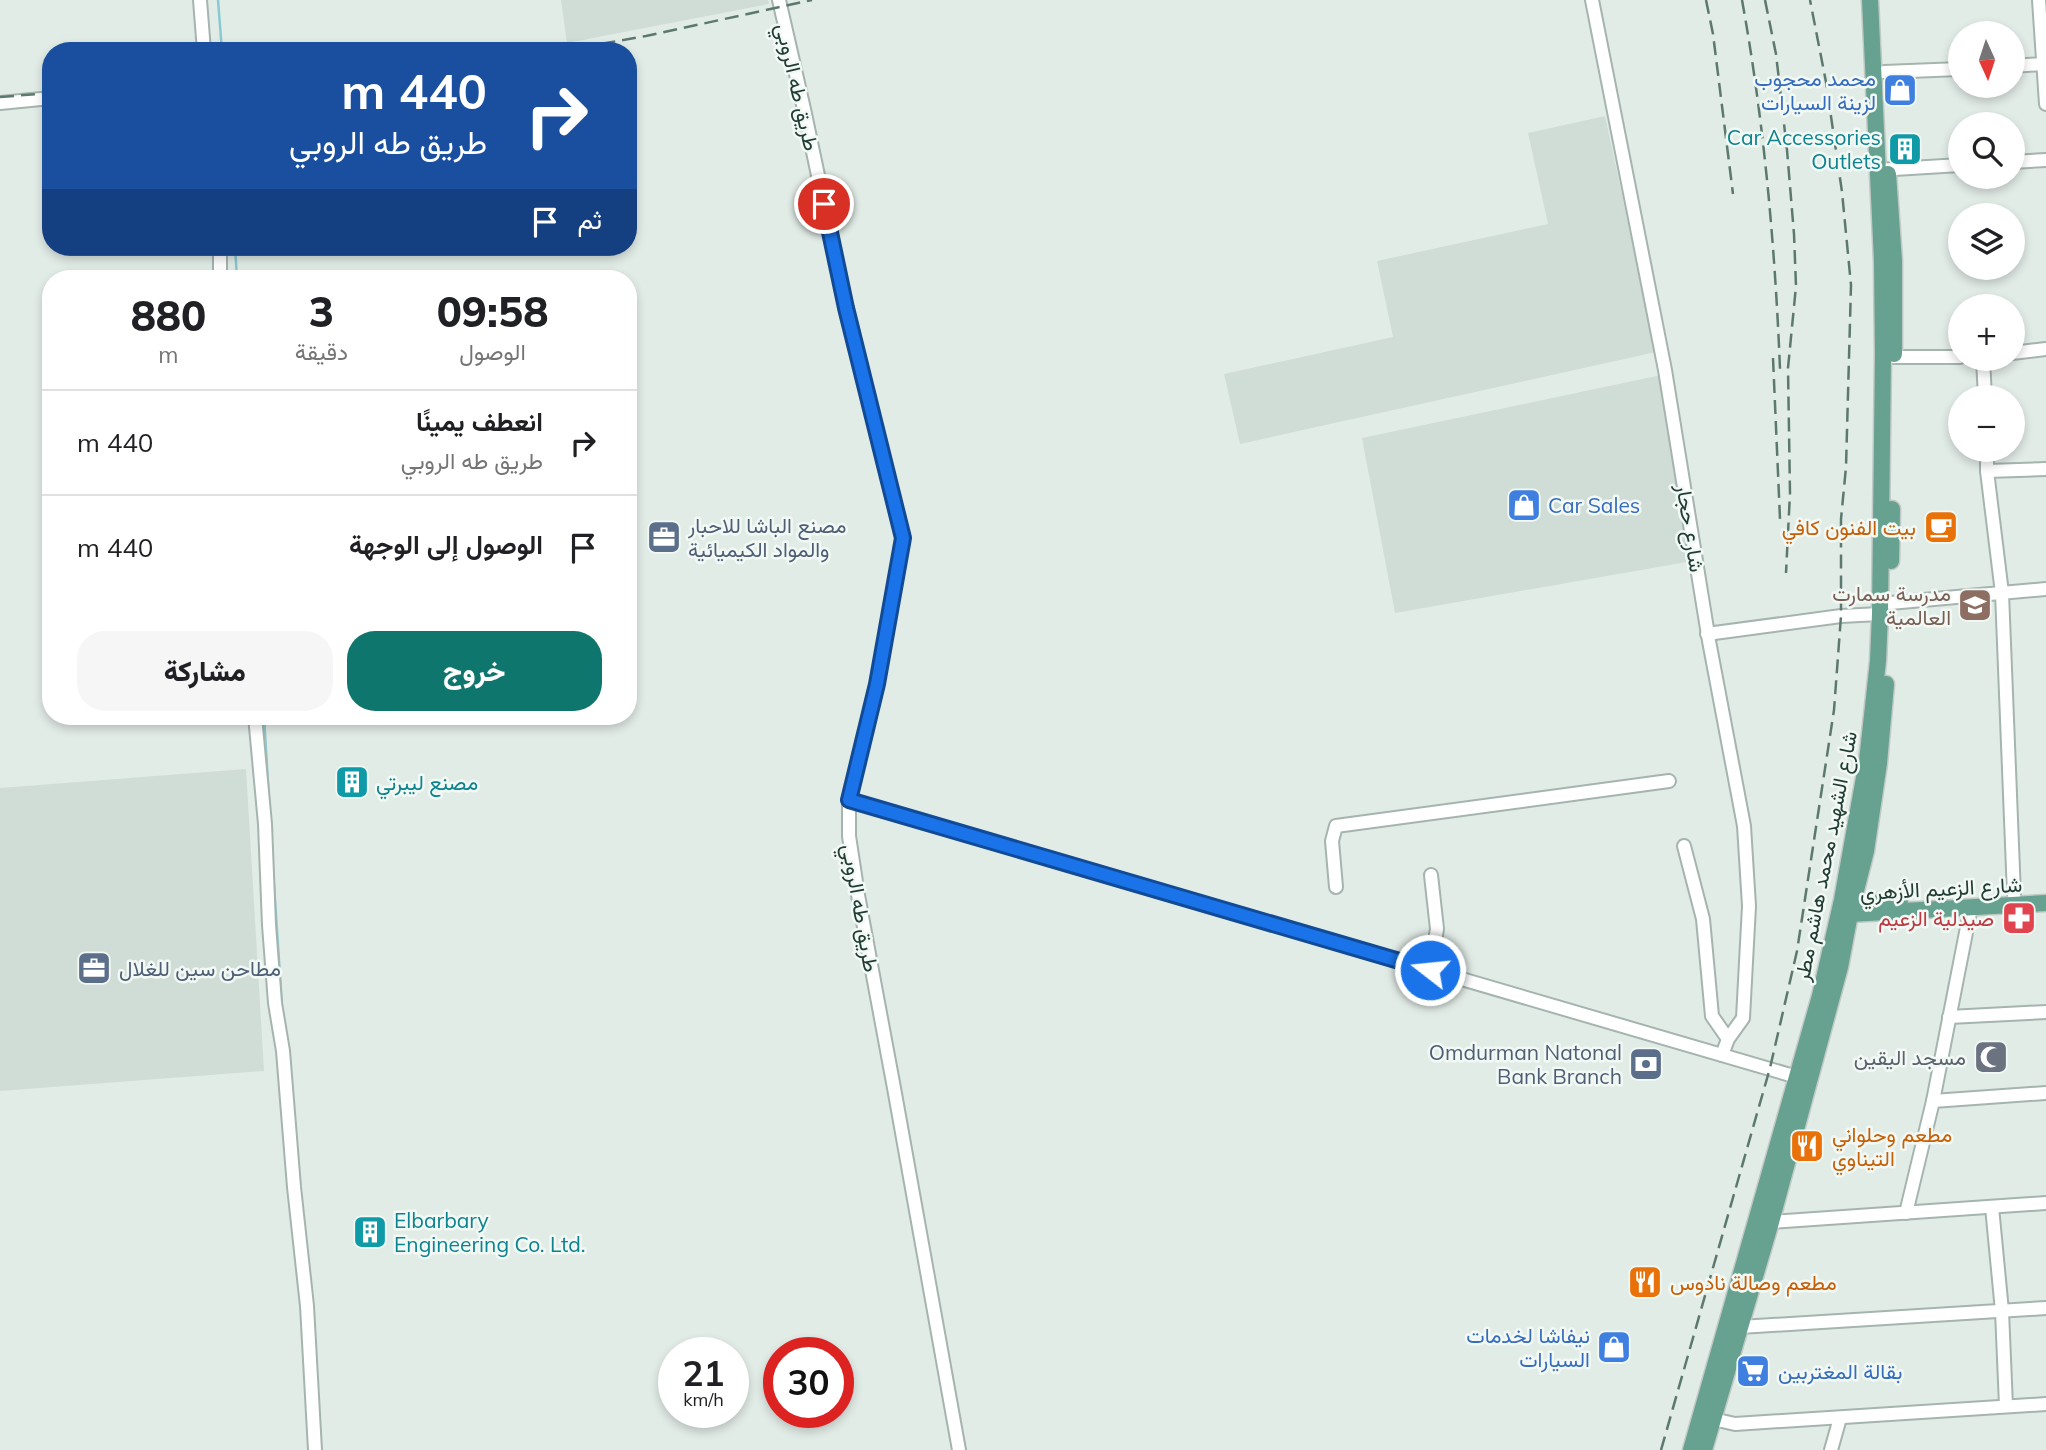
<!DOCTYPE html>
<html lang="ar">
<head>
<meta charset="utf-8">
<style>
  :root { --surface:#fff; --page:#f6f6f6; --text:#202124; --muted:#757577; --line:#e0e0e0; --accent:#0f766e }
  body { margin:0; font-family:Mulish,Vazirmatn,sans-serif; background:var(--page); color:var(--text); direction:rtl; height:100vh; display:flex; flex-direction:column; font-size:26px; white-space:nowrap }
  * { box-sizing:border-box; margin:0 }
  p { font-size:23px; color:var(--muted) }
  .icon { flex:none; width:38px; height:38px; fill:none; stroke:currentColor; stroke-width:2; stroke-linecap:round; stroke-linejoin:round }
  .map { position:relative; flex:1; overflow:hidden; direction:ltr }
  .panel { position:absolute; left:42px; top:270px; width:595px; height:455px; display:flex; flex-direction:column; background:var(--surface); border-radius:28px; box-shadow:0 4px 10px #0003; direction:rtl }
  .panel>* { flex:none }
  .guide { position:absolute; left:42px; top:42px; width:595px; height:214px; border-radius:28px; box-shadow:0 4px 10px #0003; direction:rtl; background:#1a4fa0; color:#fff; overflow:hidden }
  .needle { width:46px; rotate:177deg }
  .tools { position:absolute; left:1948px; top:21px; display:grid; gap:14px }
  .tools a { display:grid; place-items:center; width:77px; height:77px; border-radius:50%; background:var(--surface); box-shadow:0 4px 10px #0003; font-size:35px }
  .speed { position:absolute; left:658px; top:1337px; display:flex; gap:14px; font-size:35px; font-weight:700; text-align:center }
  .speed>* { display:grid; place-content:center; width:91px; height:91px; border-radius:50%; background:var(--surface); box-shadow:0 4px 10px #0003; line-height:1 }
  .speed small { font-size:18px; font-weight:400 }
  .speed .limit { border:10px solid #d22; background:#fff; color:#111 }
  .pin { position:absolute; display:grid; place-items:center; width:60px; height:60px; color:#fff; margin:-30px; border:4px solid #fff; border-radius:50%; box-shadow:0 2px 7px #0007 }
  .me { position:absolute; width:77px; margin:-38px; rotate:286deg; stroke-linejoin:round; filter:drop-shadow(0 0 5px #0008) }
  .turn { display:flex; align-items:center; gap:24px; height:147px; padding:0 35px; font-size:32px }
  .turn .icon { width:91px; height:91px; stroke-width:2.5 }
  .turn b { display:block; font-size:49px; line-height:60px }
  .then { display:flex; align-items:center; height:66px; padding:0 35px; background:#0003; gap:14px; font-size:26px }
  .eta { display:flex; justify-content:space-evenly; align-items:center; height:119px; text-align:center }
  .eta b { font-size:42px; font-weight:800; line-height:49px }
  .action { display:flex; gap:14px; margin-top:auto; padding:14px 35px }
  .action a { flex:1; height:80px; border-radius:28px; background:var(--accent); color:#fff; font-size:28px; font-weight:800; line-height:80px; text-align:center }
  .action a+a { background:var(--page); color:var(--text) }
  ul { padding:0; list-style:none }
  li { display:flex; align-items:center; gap:21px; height:105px; padding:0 35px; border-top:2px solid var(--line) }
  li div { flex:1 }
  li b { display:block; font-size:26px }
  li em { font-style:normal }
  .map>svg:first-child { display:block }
</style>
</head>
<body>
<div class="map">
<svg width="2046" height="1450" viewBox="0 0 2046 1450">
  <rect width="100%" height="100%" fill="#e2ece7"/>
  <g fill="#d0dcd6">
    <path d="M561,0H768L769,4L567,43Z"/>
    <path d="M1605,116L1656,352L1240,444L1224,374L1393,337L1377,261L1548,224L1528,133Z"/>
    <path d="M1666,374L1704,559L1395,613L1362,438Z"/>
    <path d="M246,769L264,1071L0,1091V788Z"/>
  </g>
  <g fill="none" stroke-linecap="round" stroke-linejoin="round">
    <g stroke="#8ac9d1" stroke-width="2.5">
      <path d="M218,0L222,51"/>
      <path d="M235,247L237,278"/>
      <path d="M264,716L269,800"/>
      <path d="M272,855L282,1006"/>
    </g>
    <g stroke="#a5b4ae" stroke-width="16">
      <g id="minor">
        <path d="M200,0L204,51"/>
        <path d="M779,0L804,109L846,308L903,538L877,684L849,800V836L858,895L894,1088L959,1450"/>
        <path d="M1592,0L1665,370L1709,641L1744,826L1749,906L1743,1018L1728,1039L1722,1055"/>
        <path d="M2039,0L2046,104"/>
        <path d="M2012,66L2043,64"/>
        <path d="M1884,72L1960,69"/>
        <path d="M0,103L51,98"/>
        <path d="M2012,162L2046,160"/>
        <path d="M1878,170L1960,165"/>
        <path d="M220,247V278"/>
        <path d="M2012,353L2046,349"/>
        <path d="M1894,357H1960"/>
        <path d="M1983,359L1985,397"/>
        <path d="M1987,450V471L2002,593L2014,895"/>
        <path d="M1987,471L2046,469"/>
        <path d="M1890,603L2046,589"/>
        <path d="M1707,634L1841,616L1880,614"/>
        <path d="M255,716L265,824L269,925L275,1003L283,1051L294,1187L307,1306L315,1450"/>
        <path d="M849,800L1797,1077"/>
        <path d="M1684,846L1703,919L1712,1016L1728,1039"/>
        <path d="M1336,887L1332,841L1336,826L1669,781"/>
        <path d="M1430,970L1437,929L1431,875"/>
        <path d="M1949,1017L2046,1012"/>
        <path d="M1933,1101L2046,1093"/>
        <path d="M1992,1207L2002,1311L2006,1406"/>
        <path d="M1906,1213L1933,1101L1971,907"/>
        <path d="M1771,1222L2046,1203"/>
        <path d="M1740,1327L2046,1308"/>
        <path d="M1713,1419L1735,1424L2046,1404"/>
        <path d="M1831,1450L1840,1418"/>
      </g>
    </g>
    <g stroke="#c1c9c6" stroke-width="19">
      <g id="major">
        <path d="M1888,174L1894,261V354"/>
        <path d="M1891,561L1892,509"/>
        <path d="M1843,900L1852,903L1900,900"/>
        <path d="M1841,912L1850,914L2046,903"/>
        <path d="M1691,1450L1820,996L1842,900L1867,761L1878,661L1880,614L1883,354L1882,261L1870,0"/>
        <path d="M1704,1450L1771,1222L1840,967L1850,914L1866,851L1879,763L1886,684"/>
      </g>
    </g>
    <use href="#minor" stroke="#fff" stroke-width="12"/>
    <use href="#major" stroke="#67a190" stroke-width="16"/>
    <g stroke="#5c7970" stroke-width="2.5" stroke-dasharray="14 7" stroke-linecap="butt">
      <path d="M1706,0L1713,34L1733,194"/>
      <path d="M1742,0C1764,121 1775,246 1780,369"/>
      <path d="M1765,0L1776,54L1787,150L1794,234L1796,286L1788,368L1790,493L1786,573"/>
      <path d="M560,51L646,36L812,0"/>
      <path d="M0,97L51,93"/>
      <path d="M1773,358L1780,519"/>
      <path d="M1661,1450L1770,1068L1797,951L1834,710L1841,616V519L1846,467L1851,285L1842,192L1826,82L1810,0"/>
    </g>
  </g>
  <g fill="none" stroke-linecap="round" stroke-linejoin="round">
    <g stroke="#114b97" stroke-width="18">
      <path id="route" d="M824,204L846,308L903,538L877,684L849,800L1430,970"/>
    </g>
    <use href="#route" stroke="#1a73e8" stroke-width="12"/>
  </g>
  <defs>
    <g id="shop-square" transform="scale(1.75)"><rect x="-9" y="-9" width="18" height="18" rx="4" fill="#3f7fe0" stroke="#f2f9f5"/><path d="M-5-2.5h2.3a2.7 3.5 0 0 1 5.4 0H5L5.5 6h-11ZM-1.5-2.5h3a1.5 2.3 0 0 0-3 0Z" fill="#fff"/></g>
    <g id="building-square" transform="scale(1.75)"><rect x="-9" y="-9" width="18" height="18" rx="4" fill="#0f9aa8" stroke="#f2f9f5"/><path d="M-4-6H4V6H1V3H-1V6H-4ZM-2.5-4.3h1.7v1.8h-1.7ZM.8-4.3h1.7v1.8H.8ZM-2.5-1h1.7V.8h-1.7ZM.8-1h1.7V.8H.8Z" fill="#fff"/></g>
    <g id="cafe-square" transform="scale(1.75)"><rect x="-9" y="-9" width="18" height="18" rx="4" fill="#e8710a" stroke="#f2f9f5"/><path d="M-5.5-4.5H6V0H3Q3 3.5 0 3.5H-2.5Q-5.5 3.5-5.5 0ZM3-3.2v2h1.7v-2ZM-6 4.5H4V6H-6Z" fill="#fff"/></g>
    <g id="office-square" transform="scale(1.75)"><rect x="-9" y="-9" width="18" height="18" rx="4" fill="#5c6f8a" stroke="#f2f9f5"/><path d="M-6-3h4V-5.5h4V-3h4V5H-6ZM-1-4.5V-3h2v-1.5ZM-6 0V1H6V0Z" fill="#fff"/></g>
    <g id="school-square" transform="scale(1.75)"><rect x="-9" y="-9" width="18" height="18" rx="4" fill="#8d6e63" stroke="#f2f9f5"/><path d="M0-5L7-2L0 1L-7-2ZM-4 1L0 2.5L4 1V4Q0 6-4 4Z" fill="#fff"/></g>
    <g id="pharmacy-square" transform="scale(1.75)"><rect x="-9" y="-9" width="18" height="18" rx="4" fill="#e0444e" stroke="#f2f9f5"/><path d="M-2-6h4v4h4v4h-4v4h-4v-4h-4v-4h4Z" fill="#fff"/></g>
    <g id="mosque-square" transform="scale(1.75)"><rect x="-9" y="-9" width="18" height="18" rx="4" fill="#6b7280" stroke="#f2f9f5"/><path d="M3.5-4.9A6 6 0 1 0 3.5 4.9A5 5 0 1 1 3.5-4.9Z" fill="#fff"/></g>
    <g id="bank-square" transform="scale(1.75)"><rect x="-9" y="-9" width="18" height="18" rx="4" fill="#5c6f8a" stroke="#f2f9f5"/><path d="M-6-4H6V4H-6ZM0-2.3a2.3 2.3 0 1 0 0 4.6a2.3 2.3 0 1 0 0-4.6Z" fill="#fff"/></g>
    <g id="restaurant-square" transform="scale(1.75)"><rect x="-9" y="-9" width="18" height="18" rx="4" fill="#e8710a" stroke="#f2f9f5"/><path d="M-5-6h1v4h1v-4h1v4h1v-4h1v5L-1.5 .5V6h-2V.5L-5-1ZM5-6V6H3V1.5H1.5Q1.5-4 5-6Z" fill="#fff"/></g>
    <g id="supermarket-square" transform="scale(1.75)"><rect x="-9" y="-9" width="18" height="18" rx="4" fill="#3f7fe0" stroke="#f2f9f5"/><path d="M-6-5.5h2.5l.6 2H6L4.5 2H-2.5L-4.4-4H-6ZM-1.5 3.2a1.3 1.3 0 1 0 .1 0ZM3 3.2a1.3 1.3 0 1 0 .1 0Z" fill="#fff"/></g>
  </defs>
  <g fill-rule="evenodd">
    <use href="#shop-square" x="1900" y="90"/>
    <use href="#building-square" x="1905" y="149"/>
    <use href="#shop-square" x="1524" y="505"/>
    <use href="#cafe-square" x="1941" y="527"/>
    <use href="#office-square" x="664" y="537"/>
    <use href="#school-square" x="1975" y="605"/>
    <use href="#building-square" x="352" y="782"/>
    <use href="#pharmacy-square" x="2019" y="918"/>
    <use href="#office-square" x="94" y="968"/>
    <use href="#mosque-square" x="1991" y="1057"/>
    <use href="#bank-square" x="1646" y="1064"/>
    <use href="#restaurant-square" x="1807" y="1146"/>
    <use href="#building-square" x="370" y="1232"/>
    <use href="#restaurant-square" x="1645" y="1282"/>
    <use href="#shop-square" x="1614" y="1347"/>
    <use href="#supermarket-square" x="1753" y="1371"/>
  </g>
  <g text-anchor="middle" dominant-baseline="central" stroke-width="5" stroke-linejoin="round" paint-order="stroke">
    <g font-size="21" fill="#366cbe" stroke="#f2f9f5" text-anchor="end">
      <text x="1876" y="78">محمد محجوب<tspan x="1876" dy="24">لزينة السيارات</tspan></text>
      <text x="1548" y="505" text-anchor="start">Car Sales</text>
      <text x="1590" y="1335">نيفاشا لخدمات<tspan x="1590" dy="24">السيارات</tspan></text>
      <text x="1778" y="1371" text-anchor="start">بقالة المغتربين</text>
    </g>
    <g font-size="21" fill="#223d35" stroke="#f2f9f5">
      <text transform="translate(798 87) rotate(77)">طريق طه الروبي</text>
      <text transform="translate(1691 528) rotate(81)">شارع حجار</text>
      <text transform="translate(1825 856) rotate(-79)">شارع الشهيد محمد هاشم مطر</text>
      <text transform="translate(1941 888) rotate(-3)">شارع الزعيم الأزهري</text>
      <text transform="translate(861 908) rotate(80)">طريق طه الروبي</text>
    </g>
    <g font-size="21" fill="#0d838f" stroke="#f2f9f5" text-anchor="start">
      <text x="1881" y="137" text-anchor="end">Car Accessories<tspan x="1881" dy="24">Outlets</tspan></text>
      <text x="376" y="782">مصنع ليبرتي</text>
      <text x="394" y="1220">Elbarbary<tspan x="394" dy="24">Engineering Co. Ltd.</tspan></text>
    </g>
    <g font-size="21" fill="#4e5e75" stroke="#f2f9f5" text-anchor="start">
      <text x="688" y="525">مصنع الباشا للاحبار<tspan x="688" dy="24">والمواد الكيميائية</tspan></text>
      <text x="119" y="968">مطاحن سين للغلال</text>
      <text x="1622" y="1052" text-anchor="end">Omdurman Natonal<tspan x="1622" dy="24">Bank Branch</tspan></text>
    </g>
    <g font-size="21" fill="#c56008" stroke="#f2f9f5" text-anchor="start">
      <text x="1916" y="527" text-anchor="end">بيت الفنون كافي</text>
      <text x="1832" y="1134">مطعم وحلواني<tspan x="1832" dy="24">التيناوي</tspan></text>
      <text x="1670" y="1282">مطعم وصالة نادوس</text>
    </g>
    <g font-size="21" fill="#785e54" stroke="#f2f9f5" text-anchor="end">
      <text x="1951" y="593">مدرسة سمارت<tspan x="1951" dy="24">العالمية</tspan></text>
    </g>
    <g font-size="21" fill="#be3a42" stroke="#f2f9f5" text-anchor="end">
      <text x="1994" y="918">صيدلية الزعيم</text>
    </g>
    <g font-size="21" fill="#5b616d" stroke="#f2f9f5" text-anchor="end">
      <text x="1966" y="1057">مسجد اليقين</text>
    </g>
  </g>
</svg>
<div class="tools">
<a><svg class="needle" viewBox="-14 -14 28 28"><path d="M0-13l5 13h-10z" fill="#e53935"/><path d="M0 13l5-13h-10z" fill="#757577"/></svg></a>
<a><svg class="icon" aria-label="search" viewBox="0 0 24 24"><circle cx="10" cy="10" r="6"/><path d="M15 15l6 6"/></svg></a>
<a><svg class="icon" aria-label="layers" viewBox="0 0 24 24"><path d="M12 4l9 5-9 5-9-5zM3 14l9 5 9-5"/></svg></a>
<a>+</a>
<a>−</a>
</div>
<div class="speed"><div>21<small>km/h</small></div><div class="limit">30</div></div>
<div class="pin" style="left:824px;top:204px;background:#d93025"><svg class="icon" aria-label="arrive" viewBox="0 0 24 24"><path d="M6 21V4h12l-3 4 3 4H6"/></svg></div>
<svg class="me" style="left:1430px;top:970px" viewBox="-20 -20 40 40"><circle r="17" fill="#1a73e8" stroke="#fff" stroke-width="3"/><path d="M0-11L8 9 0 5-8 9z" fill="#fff"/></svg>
<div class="guide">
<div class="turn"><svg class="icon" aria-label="right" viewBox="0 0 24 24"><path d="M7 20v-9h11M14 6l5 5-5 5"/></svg><div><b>440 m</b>طريق طه الروبي</div></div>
<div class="then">ثم<svg class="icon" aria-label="arrive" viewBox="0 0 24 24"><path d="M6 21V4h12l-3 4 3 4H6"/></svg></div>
</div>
<section class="panel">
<div class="eta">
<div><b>09:58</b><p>الوصول</p></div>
<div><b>3</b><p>دقيقة</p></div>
<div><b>880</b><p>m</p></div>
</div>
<ul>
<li><svg class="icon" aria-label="right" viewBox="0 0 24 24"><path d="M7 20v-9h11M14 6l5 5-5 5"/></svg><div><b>انعطف يمينًا</b><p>طريق طه الروبي</p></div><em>440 m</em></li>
<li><svg class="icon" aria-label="arrive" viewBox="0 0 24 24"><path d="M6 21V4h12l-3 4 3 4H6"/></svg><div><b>الوصول إلى الوجهة</b></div><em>440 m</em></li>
</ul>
<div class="action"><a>خروج</a><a>مشاركة</a></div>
</section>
</div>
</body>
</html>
